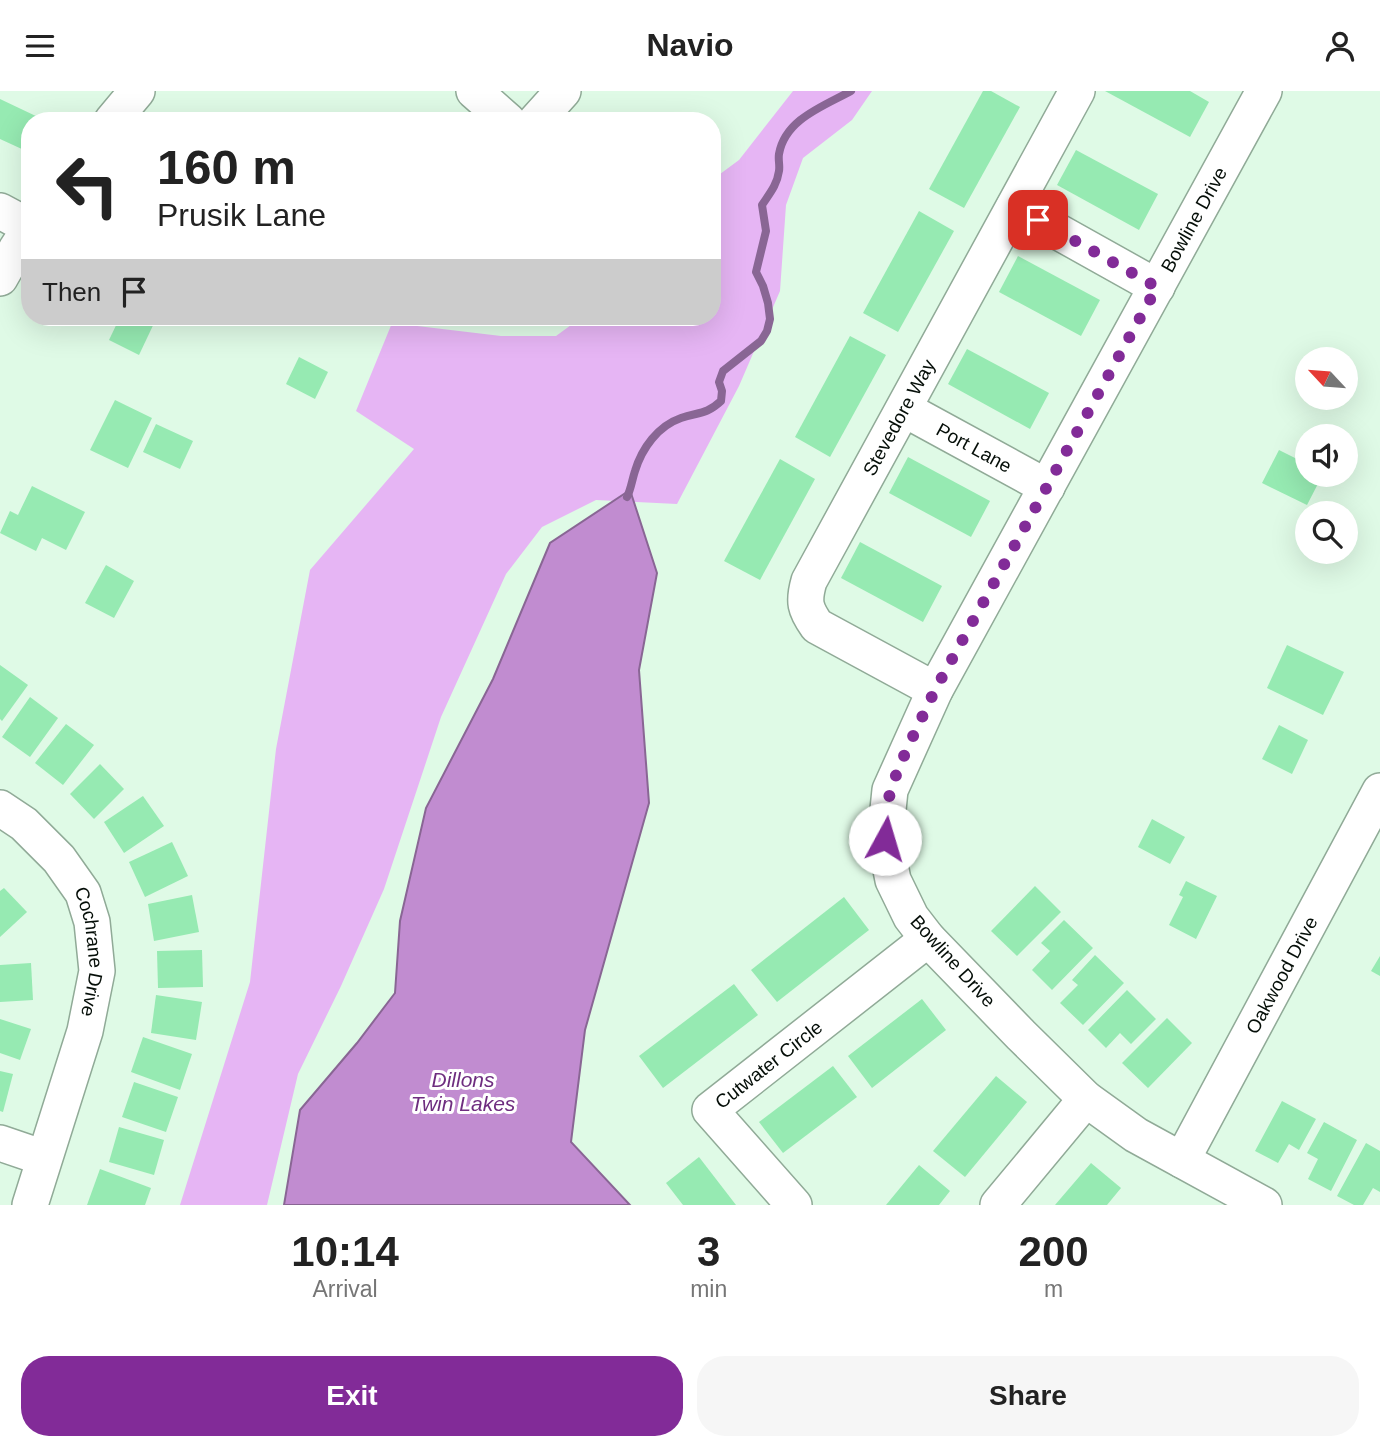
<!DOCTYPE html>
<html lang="en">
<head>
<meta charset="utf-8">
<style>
  :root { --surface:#fff; --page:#f6f6f6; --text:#222; --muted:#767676; --accent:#822b98 }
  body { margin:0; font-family:Helvetica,sans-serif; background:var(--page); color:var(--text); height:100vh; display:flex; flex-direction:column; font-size:26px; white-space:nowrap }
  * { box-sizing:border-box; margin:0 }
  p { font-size:23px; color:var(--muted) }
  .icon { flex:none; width:38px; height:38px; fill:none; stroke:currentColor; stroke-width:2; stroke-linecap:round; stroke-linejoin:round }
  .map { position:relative; height:1114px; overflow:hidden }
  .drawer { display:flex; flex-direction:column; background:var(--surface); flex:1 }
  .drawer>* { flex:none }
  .banner { position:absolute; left:21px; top:21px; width:700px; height:214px; border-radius:28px; box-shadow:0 7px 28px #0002; background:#fff; color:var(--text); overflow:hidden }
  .needle { width:46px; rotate:296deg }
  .tools { position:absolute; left:1295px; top:256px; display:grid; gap:14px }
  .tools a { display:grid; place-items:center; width:63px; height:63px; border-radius:50%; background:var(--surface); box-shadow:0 7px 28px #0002; font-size:35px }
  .pin { position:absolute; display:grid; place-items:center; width:60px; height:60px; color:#fff; margin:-30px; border-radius:14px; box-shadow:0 4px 10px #0006 }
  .me { position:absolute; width:77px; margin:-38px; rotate:6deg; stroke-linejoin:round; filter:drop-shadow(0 0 5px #0008) }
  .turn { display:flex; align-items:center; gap:24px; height:147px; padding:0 21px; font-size:32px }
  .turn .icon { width:91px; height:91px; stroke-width:2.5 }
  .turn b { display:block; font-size:49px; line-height:60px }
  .then { display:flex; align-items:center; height:66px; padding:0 21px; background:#0003; gap:14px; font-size:26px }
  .eta { display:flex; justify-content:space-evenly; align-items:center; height:119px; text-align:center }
  .eta b { font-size:42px; font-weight:600; line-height:49px }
  .button { display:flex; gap:14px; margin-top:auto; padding:14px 21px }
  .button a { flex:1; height:80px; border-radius:28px; background:var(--accent); color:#fff; font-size:28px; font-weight:600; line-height:80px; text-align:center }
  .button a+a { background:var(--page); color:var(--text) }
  header { display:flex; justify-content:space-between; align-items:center; height:91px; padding:0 21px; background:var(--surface); font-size:32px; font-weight:600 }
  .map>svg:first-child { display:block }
</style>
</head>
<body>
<header><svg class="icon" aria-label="menu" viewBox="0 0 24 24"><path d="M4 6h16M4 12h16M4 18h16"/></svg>Navio<svg class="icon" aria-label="person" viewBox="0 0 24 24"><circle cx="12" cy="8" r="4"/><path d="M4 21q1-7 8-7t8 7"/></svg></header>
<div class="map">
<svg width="1380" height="1114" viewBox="0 0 1380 1114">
  <rect width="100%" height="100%" fill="#dffae6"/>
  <path fill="#e6b5f4" d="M793,0H872L852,29L803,67L786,114L780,200L739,295L677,413L596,409L542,436L506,483L441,626L384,798L341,895L298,983L267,1114H180L250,891L276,658L310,479L414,358L356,320L392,232L501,245H556L582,226H712V89L739,69Z"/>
  <path fill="#c18cd0" stroke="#896694" stroke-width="2" d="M630,399L657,482L639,579L649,712L585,939L571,1051L630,1114H284L300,1019L357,952L395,902L400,830L426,717L493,588L550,452Z"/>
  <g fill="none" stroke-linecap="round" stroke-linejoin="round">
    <path stroke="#896694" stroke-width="8" d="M627,406C631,398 632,389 635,380C642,357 658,335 681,327C698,321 706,324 721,310L722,300L719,291L723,280L761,250L767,240L770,228L768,212L763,195L756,181L766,140L762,114C770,102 777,94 779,80C780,74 778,69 779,63C785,28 824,15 851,0"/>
  </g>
  <g fill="#96eab2">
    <path d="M983,0H991L1020,16L964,117L929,98Z"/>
    <path d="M1105,0H1190L1209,11L1190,46Z"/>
    <path d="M0,8L40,27L39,30H30V48L24,59L0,48Z"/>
    <path d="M1076,59L1158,103L1139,139L1057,94Z"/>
    <path d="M919,120L954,140L898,241L863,222Z"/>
    <path d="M1018,165L1100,209L1081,245L999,201Z"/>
    <path d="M120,226H157L139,264L109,249Z"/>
    <path d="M850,245L886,264L830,366L795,346Z"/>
    <path d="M967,258L1049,302L1030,338L948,293Z"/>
    <path d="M299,266L328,281L315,308L286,293Z"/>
    <path d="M115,309L152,327L128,377L90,359Z"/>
    <path d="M156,333L193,350L180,378L143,361Z"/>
    <path d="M1279,359L1307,373V383H1323L1307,414L1262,392Z"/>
    <path d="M908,366L990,410L971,446L889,402Z"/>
    <path d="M780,368L815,388L760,489L724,470Z"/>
    <path d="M32,395L85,421L66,459L42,447L36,460L0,442L10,420L18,424Z"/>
    <path d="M860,451L942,495L923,531L841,487Z"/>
    <path d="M106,474L134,490L114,527L85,512Z"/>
    <path d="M1287,554L1344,581L1323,624L1267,597Z"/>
    <path d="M0,574L28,594L2,630L0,628Z"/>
    <path d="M30,606L58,627L30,666L2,646Z"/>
    <path d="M66,633L94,654L63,694L35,672Z"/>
    <path d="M1279,634L1308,649L1292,683L1262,668Z"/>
    <path d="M100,673L124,698L94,728L70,703Z"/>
    <path d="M143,705L164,735L124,762L104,731Z"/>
    <path d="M1152,728L1185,746L1170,773L1138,756Z"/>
    <path d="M172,751L188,785L145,806L129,771Z"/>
    <path d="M1186,790L1217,805L1196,848L1169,834L1183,806L1179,804Z"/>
    <path d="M1035,795L1061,821L1017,865L991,840Z"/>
    <path d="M4,797L27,821L0,846V800Z"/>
    <path d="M192,804L199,841L154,850L148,813Z"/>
    <path d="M844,806L869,839L777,911L751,879Z"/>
    <path d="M1064,829L1093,857L1052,899L1032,879L1050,860L1041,852Z"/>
    <path d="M202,859L203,896L158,897L157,860Z"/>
    <path d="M1095,864L1124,892L1083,934L1060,912L1078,894L1072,889Z"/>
    <path d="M1380,865V885L1371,880Z"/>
    <path d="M31,872L33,909L0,911V874Z"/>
    <path d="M734,893L758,924L663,997L639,965Z"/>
    <path d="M1127,899L1156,928L1131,953L1120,942L1106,957L1088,939Z"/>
    <path d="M156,904L202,911L196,949L151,942Z"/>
    <path d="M922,908L946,939L872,997L848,965Z"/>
    <path d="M1167,927L1192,952L1148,997L1122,972Z"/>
    <path d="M0,928L31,938L20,969L0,962Z"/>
    <path d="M143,946L192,963L180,999L131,981Z"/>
    <path d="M833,975L857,1006L783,1062L759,1031Z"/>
    <path d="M0,980L13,983L3,1021L0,1020Z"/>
    <path d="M996,985L1027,1011L965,1086L933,1060Z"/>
    <path d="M134,991L178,1006L166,1041L122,1026Z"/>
    <path d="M1282,1010L1316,1028L1299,1059L1289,1053L1278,1072L1255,1060Z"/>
    <path d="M1324,1031L1357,1049L1331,1100L1308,1088L1318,1068L1307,1062Z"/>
    <path d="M119,1036L164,1049L154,1084L109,1071Z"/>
    <path d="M1366,1052L1380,1060V1101L1373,1097L1363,1114H1354L1337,1105Z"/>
    <path d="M699,1066L736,1114H683L666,1092Z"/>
    <path d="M1091,1072L1121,1097L1107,1114H1055Z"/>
    <path d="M919,1074L950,1100L939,1114H886Z"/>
    <path d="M100,1078L151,1097L145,1114H87Z"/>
  </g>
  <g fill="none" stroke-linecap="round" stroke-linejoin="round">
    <g stroke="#90aa97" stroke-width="38">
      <g id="minor">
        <path d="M474,0L508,30"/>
        <path d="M112,30L137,0"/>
        <path d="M536,30L563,0"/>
        <path d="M1014,116L1157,196"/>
        <path d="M0,120L30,136"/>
        <path d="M0,187L17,157L30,137"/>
        <path id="s1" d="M904,318L1047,396"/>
        <path id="s2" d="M935,599L817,535C805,518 803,511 809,490L1077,0"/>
        <path id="s3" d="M0,717L24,733L59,768L83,802L92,831L97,880L85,940L30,1114"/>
        <path d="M0,1052L44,1067"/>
        <path id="s4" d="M1182,1069L1380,700"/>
        <path id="s5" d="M794,1114L710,1019L928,848"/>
        <path d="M998,1114L1086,1008"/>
        <path id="s6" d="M1264,1114L1136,1044L1086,1008L1021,944L928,848L911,826L893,789L885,748L890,699L935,599L1264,0"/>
      </g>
    </g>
    <use href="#minor" stroke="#fff" stroke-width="35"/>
  </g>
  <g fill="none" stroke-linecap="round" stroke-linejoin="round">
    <path stroke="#822b98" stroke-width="12" stroke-dasharray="0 21.6" d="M885,748L890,699L906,660L935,599L1157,196L1038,129"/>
  </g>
  <g text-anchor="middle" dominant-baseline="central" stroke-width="6" stroke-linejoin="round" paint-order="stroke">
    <g font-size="19" fill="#050e08" stroke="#fff">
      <text stroke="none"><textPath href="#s6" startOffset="1239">Bowline Drive</textPath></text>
      <text stroke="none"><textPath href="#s2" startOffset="369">Stevedore Way</textPath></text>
      <text stroke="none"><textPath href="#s1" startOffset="80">Port Lane</textPath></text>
      <text stroke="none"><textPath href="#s3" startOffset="180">Cochrane Drive</textPath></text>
      <text transform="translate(953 870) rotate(48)">Bowline Drive</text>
      <text stroke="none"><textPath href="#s4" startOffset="210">Oakwood Drive</textPath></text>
      <text stroke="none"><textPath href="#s5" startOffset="201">Cutwater Circle</textPath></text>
    </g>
    <g font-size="21" font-style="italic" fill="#6e2d7f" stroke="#fff">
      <text x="463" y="988">Dillons<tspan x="463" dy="24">Twin Lakes</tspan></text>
    </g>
  </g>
</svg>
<div class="tools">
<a><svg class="needle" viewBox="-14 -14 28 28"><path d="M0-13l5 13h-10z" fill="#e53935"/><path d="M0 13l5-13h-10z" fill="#767676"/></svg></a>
<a><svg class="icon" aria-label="sound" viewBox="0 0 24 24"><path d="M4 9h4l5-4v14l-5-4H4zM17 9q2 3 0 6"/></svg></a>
<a><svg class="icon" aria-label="search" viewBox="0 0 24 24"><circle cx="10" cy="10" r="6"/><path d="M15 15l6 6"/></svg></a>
</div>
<div class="pin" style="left:1038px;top:129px;background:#d93025"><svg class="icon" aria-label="arrive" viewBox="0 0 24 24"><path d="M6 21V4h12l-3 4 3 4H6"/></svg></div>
<svg class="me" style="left:885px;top:748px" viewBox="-20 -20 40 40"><circle r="19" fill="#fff"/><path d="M0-13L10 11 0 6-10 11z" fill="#822b98"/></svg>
<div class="banner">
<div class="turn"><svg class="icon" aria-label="left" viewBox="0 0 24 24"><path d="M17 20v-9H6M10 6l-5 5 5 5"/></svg><div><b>160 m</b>Prusik Lane</div></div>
<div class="then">Then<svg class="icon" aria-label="arrive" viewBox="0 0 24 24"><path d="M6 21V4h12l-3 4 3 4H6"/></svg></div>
</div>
</div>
<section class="drawer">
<div class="eta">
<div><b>10:14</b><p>Arrival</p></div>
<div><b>3</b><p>min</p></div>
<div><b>200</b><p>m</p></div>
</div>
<div class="button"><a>Exit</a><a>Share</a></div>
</section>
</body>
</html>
